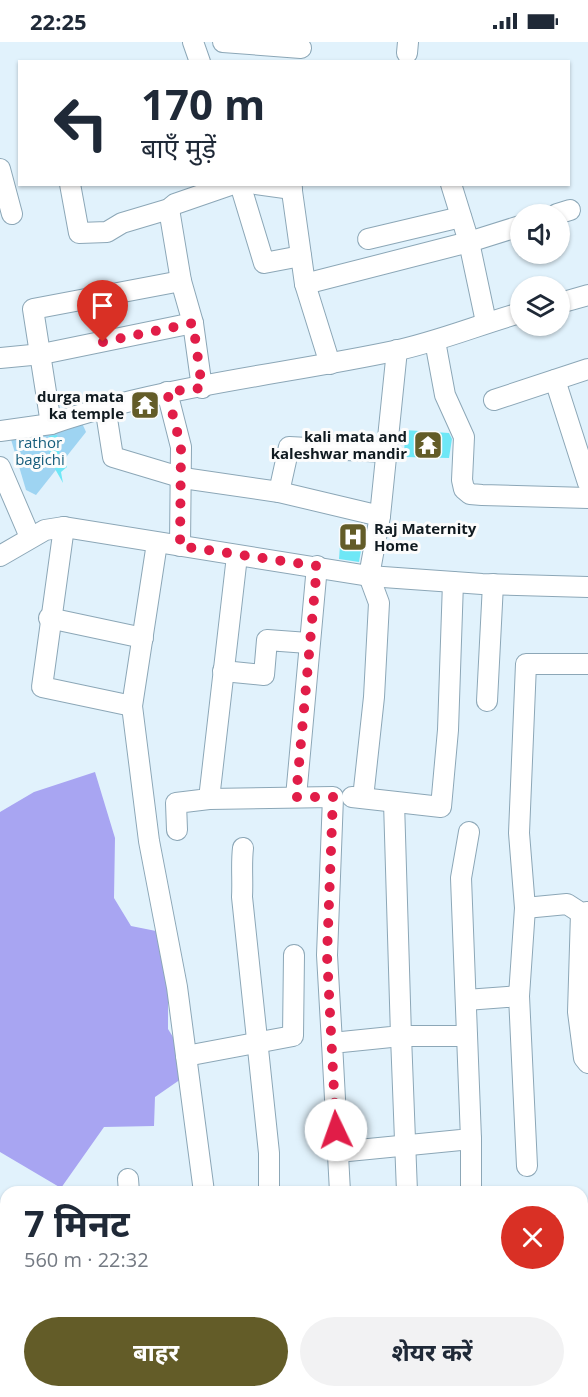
<!DOCTYPE html>
<html lang="hi">
<head>
<meta charset="utf-8">
<style>
  :root { --surface:#fff; --page:#f2f2f3; --text:#1f2937; --muted:#747a83; --accent:#635c28 }
  body { margin:0; font-family:"Open Sans","Noto Sans Devanagari",sans-serif; background:var(--page); color:var(--text); height:100vh; display:flex; flex-direction:column; font-size:22px; white-space:nowrap }
  * { box-sizing:border-box; margin:0 }
  p { font-size:20px; color:var(--muted) }
  .icon { flex:none; width:33px; height:33px; fill:none; stroke:currentColor; stroke-width:2; stroke-linecap:round; stroke-linejoin:round }
  .map { position:relative; flex:1; overflow:hidden }
  .drawer { position:absolute; left:0px; top:1144px; width:588px; height:212px; display:flex; flex-direction:column; background:var(--surface); border-radius:18px 18px 0 0; box-shadow:0 2px 4px #0004 }
  .drawer>* { flex:none }
  .top-card { position:absolute; left:18px; top:18px; width:552px; height:126px; border-radius:0px; box-shadow:0 2px 4px #0004; background:#fff; color:var(--text); overflow:hidden }
  .fabs { position:absolute; left:510px; top:162px; display:grid; gap:12px }
  .fabs a { display:grid; place-items:center; width:60px; height:60px; border-radius:50%; background:var(--surface); box-shadow:0 2px 4px #0004; font-size:30px }
  .pin { position:absolute; display:grid; place-items:center; width:51px; height:51px; color:#fff; margin:-62px -26px; border-radius:50% 50% 50% 0; rotate:-45deg; box-shadow:0 0 6px #0007 }
  .pin .icon { rotate:45deg }
  .me { position:absolute; width:66px; margin:-33px; rotate:357deg; stroke-linejoin:round; filter:drop-shadow(0 0 4px #0008) }
  .turn { display:flex; align-items:center; gap:21px; height:126px; padding:0 24px; font-size:27px }
  .turn .icon { width:78px; height:78px; stroke-width:2.5 }
  .turn b { display:block; font-size:42px; line-height:51px }
  .round { display:grid; place-items:center; flex:none; width:63px; height:63px; border-radius:32px; background:var(--page) }
  .headline { display:flex; align-items:center; justify-content:space-between; height:102px; padding:0 24px }
  h1 { font-size:36px; font-weight:700; line-height:45px }
  .action { display:flex; gap:12px; margin-top:auto; padding:12px 24px }
  .action a { flex:1; height:69px; border-radius:36px; background:var(--accent); color:#fff; font-size:24px; font-weight:700; line-height:69px; text-align:center }
  .action a+a { background:var(--page); color:var(--text) }
  .status { display:flex; justify-content:space-between; align-items:center; height:42px; padding:0 30px; background:var(--surface); direction:ltr }
  .status svg { height:16px; fill:currentColor }
  .map>svg:first-child { display:block }
</style>
</head>
<body>
<div class="status"><b>22:25</b><svg viewBox="0 0 49 12"><path d="M0 12V9h3v3zM5 12V6h3v6zM10 12V3h3v9zM15 12V0h3v12zM26 1h20v11H26zM47 4h2v5h-2z"/></svg></div>
<div class="map">
<svg width="588" height="1355" viewBox="0 0 588 1355">
  <rect width="100%" height="100%" fill="#e1f2fc"/>
  <path fill="#9ed4f2" d="M82,381L86,390L36,453L26,448L7,384Z"/>
  <path fill="#a8a5f2" d="M95,730L115,796L114,856L131,884L156,889L168,925V987L183,1011L181,1037L155,1055L154,1084L104,1085L61,1146L0,1110V770L34,750Z"/>
  <g fill="#6ee7f6">
    <path d="M405,388L449,391L452,397L449,416L404,415Z"/>
    <path d="M57,393L60,417H63L67,425L61,430L63,441L50,418L49,394Z"/>
    <path d="M341,490L364,491L359,520L339,517Z"/>
  </g>
  <g fill="none" stroke-linecap="round" stroke-linejoin="round">
    <g stroke="#8ca7b7" stroke-width="22">
      <g id="minor">
        <path d="M193,0L200,20"/>
        <path d="M223,0L301,6"/>
        <path d="M407,11L408,0"/>
        <path d="M0,127L12,172"/>
        <path d="M70,142L79,191L107,190L122,181L169,167L175,162L233,142"/>
        <path d="M240,142L264,221L301,214"/>
        <path d="M256,142L292,147"/>
        <path d="M291,142L305,242L330,322"/>
        <path d="M451,142L469,200L486,280"/>
        <path d="M169,167L181,239L193,281L202,346"/>
        <path d="M557,172L570,168"/>
        <path d="M368,197L461,175"/>
        <path d="M181,239L33,267L51,382C162,344 280,333 394,309C437,300 478,283 520,271"/>
        <path d="M305,242L469,200L520,184"/>
        <path d="M560,261L588,253"/>
        <path d="M435,299L445,353L464,395L462,438L464,447L470,452L482,453L588,456"/>
        <path d="M0,316L42,312L193,281"/>
        <path d="M555,338L588,441"/>
        <path d="M167,350L181,405L180,504"/>
        <path d="M494,358L588,327"/>
        <path d="M105,364L113,415L183,436L279,450L380,474"/>
        <path d="M0,389L51,382"/>
        <path d="M0,425L30,495"/>
        <path d="M279,450L289,405L385,410"/>
        <path d="M64,485L42,645L132,664"/>
        <path d="M157,501L132,664L149,799L177,945L204,1150"/>
        <path d="M0,514L45,488L64,485L369,534L482,542L588,545"/>
        <path d="M49,576L143,596"/>
        <path d="M223,629L264,633L267,598L308,601"/>
        <path d="M487,659L493,542"/>
        <path d="M296,755L317,524"/>
        <path d="M352,755L441,765L448,688L453,540"/>
        <path d="M363,756L374,655L379,561L369,534L380,474L397,308"/>
        <path d="M209,757L333,755L327,913L332,1001"/>
        <path d="M177,788L176,761L209,757L237,514"/>
        <path d="M243,806C241,823 243,838 242,855L269,1111V1150"/>
        <path d="M525,866L567,862L581,871L588,870"/>
        <path d="M581,871L578,970L584,1016L588,1021"/>
        <path d="M519,954L525,866L519,791L526,622H588"/>
        <path d="M466,958L519,954L527,1124"/>
        <path d="M186,1014L293,994L294,913"/>
        <path d="M471,1097V1150"/>
        <path d="M338,1110L471,1097L461,836L469,790"/>
        <path d="M128,1137L129,1150"/>
        <path d="M340,1150L332,1001L401,994L394,760"/>
        <path d="M407,1150L401,994H467"/>
        <path d="M0,1173L6,1177"/>
        <path d="M582,1239H588"/>
        <path d="M0,1287L6,1286"/>
        <path d="M0,1320L6,1319"/>
        <path d="M154,1350L155,1355"/>
        <path d="M273,1350V1355"/>
        <path d="M366,1350L367,1355"/>
        <path d="M444,1350L445,1355"/>
        <path d="M486,1355L515,1351"/>
      </g>
    </g>
    <use href="#minor" stroke="#fff" stroke-width="20"/>
  </g>
  <g fill="none" stroke-linecap="round" stroke-linejoin="round">
    <path stroke="#e11d48" stroke-width="10" stroke-dasharray="0 18" d="M103,300L193,281L202,346L167,350L181,405L180,504L317,524L296,755H333L327,913L336,1088"/>
  </g>
  <defs>
    <g id="temple-square" transform="scale(1.5)"><rect x="-9" y="-9" width="18" height="18" rx="4" fill="#635c28" stroke="#fcfcfc"/><path d="M0-6L5-2H3V0L6.5 2.5H4V6H1.5V3h-3V6H-4V2.5H-6.5L-3 0V-2H-5Z" fill="#fff"/></g>
    <g id="hospital-square" transform="scale(1.5)"><rect x="-9" y="-9" width="18" height="18" rx="4" fill="#635c28" stroke="#fcfcfc"/><path d="M-5-5h3v3.5h4V-5h3V5h-3V1.5h-4V5h-3Z" fill="#fff"/></g>
  </defs>
  <g fill-rule="evenodd">
    <use href="#temple-square" x="145" y="363"/>
    <use href="#temple-square" x="428" y="403"/>
    <use href="#hospital-square" x="353" y="495"/>
  </g>
  <g text-anchor="middle" dominant-baseline="central" stroke-width="6" stroke-linejoin="round" paint-order="stroke">
    <g font-size="15" font-weight="bold" fill="#101a20" stroke="#fcfcfc" text-anchor="end">
      <text x="124" y="354">durga mata<tspan x="124" dy="17">ka temple</tspan></text>
      <text x="407" y="394">kali mata and<tspan x="407" dy="17">kaleshwar mandir</tspan></text>
      <text x="374" y="486" text-anchor="start">Raj Maternity<tspan x="374" dy="17">Home</tspan></text>
    </g>
    <g font-size="15" fill="#165d7c" stroke="#fcfcfc">
      <text x="40" y="400">rathor<tspan x="40" dy="17">bagichi</tspan></text>
    </g>
  </g>
</svg>
<div class="fabs">
<a><svg class="icon" aria-label="sound" viewBox="0 0 24 24"><path d="M4 9h4l5-4v14l-5-4H4zM17 9q2 3 0 6"/></svg></a>
<a><svg class="icon" aria-label="layers" viewBox="0 0 24 24"><path d="M12 4l9 5-9 5-9-5zM3 14l9 5 9-5"/></svg></a>
</div>
<div class="pin" style="left:103px;top:300px;background:#d93025"><svg class="icon" aria-label="arrive" viewBox="0 0 24 24"><path d="M6 21V4h12l-3 4 3 4H6"/></svg></div>
<svg class="me" style="left:336px;top:1088px" viewBox="-20 -20 40 40"><circle r="19" fill="#fff"/><path d="M0-13L10 11 0 6-10 11z" fill="#e11d48"/></svg>
<div class="top-card">
<div class="turn"><svg class="icon" aria-label="left" viewBox="0 0 24 24"><path d="M17 20v-9H6M10 6l-5 5 5 5"/></svg><div><b>170 m</b>बाएँ मुड़ें</div></div>
</div>
<section class="drawer">
<div class="headline"><div><h1>7 मिनट</h1><p>560 m · 22:32</p></div><a class="round" style="background:#d93025;color:#fff"><svg class="icon" aria-label="close" viewBox="0 0 24 24"><path d="M6 6l12 12M18 6L6 18"/></svg></a></div>
<div class="action"><a>बाहर</a><a>शेयर करें</a></div>
</section>
</div>
</body>
</html>
